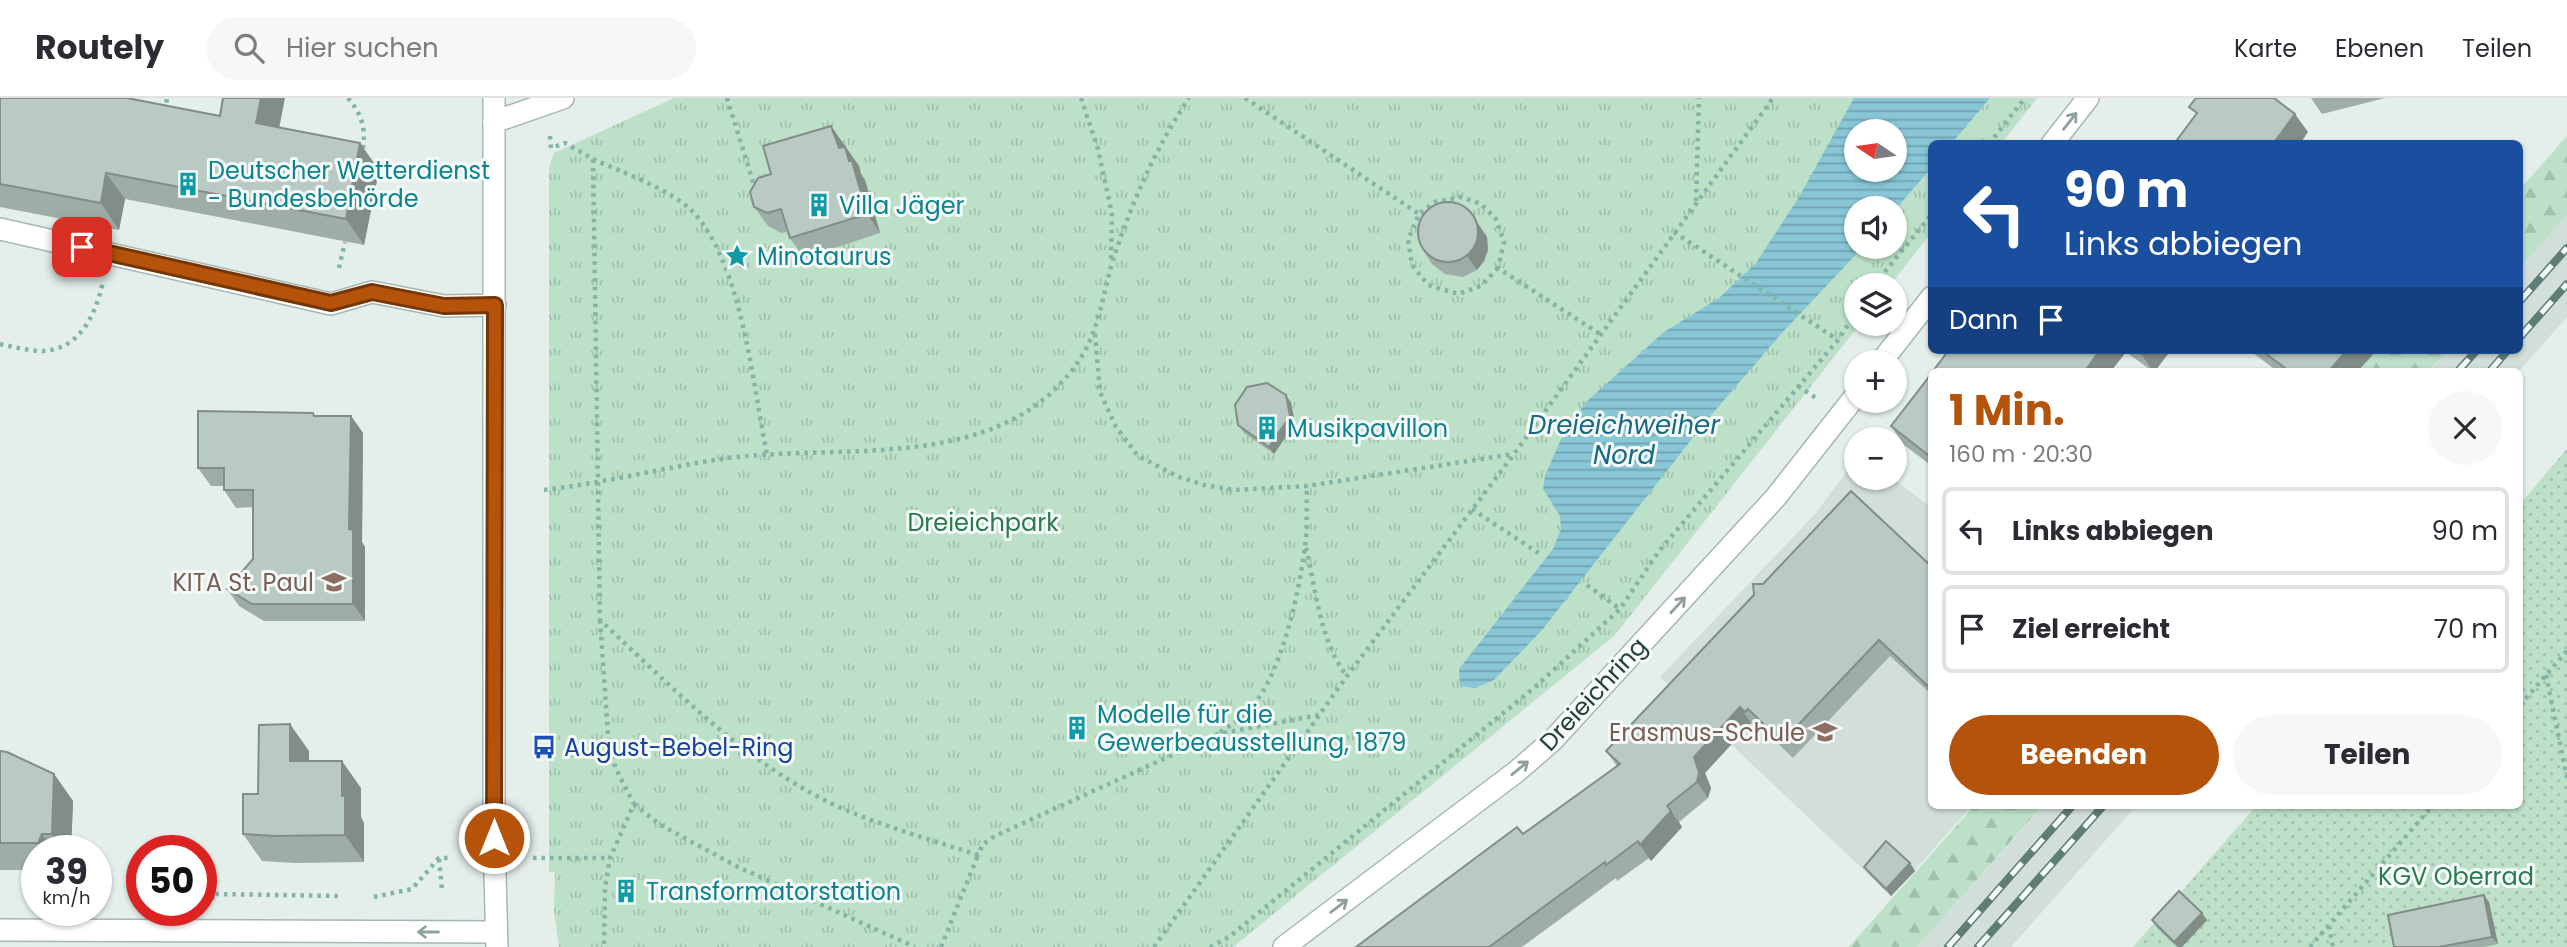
<!DOCTYPE html>
<html lang="de">
<head>
<meta charset="utf-8">
<style>
  :root { --surface:#fff; --page:#f7f7f7; --text:#2b2b33; --muted:#7c7c81; --line:#e1e1e2; --accent:#b45309 }
  body { margin:0; font-family:Poppins,sans-serif; background:var(--page); color:var(--text); height:100vh; display:flex; flex-direction:column; font-size:26px; white-space:nowrap }
  * { box-sizing:border-box; margin:0 }
  p { font-size:23px; color:var(--muted) }
  .icon { flex:none; width:38px; height:38px; fill:none; stroke:currentColor; stroke-width:2; stroke-linecap:round; stroke-linejoin:round }
  .map { position:relative; flex:1; overflow:hidden }
  .drawer { position:absolute; left:1928px; top:270px; width:595px; height:441px; display:flex; flex-direction:column; background:var(--surface); border-radius:10px; box-shadow:0 2px 5px #0004 }
  .drawer>* { flex:none }
  .banner { position:absolute; left:1928px; top:42px; width:595px; height:214px; border-radius:10px; box-shadow:0 2px 5px #0004; background:#1a4fa0; color:#fff; overflow:hidden }
  .needle { width:46px; rotate:283deg }
  .controls { position:absolute; left:1844px; top:21px; display:grid; gap:14px }
  .controls a { display:grid; place-items:center; width:63px; height:63px; border-radius:50%; background:var(--surface); box-shadow:0 2px 5px #0004; font-size:35px }
  .speed { position:absolute; left:21px; top:737px; display:flex; gap:14px; font-size:35px; font-weight:700; text-align:center }
  .speed>* { display:grid; place-content:center; width:91px; height:91px; border-radius:50%; background:var(--surface); box-shadow:0 2px 5px #0004; line-height:1 }
  .speed small { font-size:18px; font-weight:400 }
  .speed .limit { border:10px solid #d22; background:#fff; color:#111 }
  .pin { position:absolute; display:grid; place-items:center; width:60px; height:60px; color:#fff; margin:-30px; border-radius:14px; box-shadow:0 4px 10px #0006 }
  .me { position:absolute; width:77px; margin:-38px; rotate:0deg; stroke-linejoin:round; filter:drop-shadow(0 0 5px #0008) }
  .turn { display:flex; align-items:center; gap:24px; height:147px; padding:0 21px; font-size:32px }
  .turn .icon { width:91px; height:91px; stroke-width:2.5 }
  .turn b { display:block; font-size:49px; line-height:60px }
  .then { display:flex; align-items:center; height:66px; padding:0 21px; background:#0003; gap:14px; font-size:26px }
  .round { display:grid; place-items:center; flex:none; width:74px; height:74px; border-radius:37px; background:var(--page) }
  .head { display:flex; align-items:center; justify-content:space-between; height:119px; padding:0 21px }
  h1 { font-size:42px; font-weight:700; line-height:52px; color:var(--accent) }
  .cta { display:flex; gap:14px; margin-top:auto; padding:14px 21px }
  .cta a { flex:1; height:80px; border-radius:42px; background:var(--accent); color:#fff; font-size:28px; font-weight:700; line-height:80px; text-align:center }
  .cta a+a { background:var(--page); color:var(--text) }
  ul { padding:0; list-style:none }
  li { display:flex; align-items:center; gap:21px; height:88px; margin:0 14px 10px; padding:0 7px; border:4px solid var(--line); border-radius:10px }
  li div { flex:1 }
  li b { display:block; font-size:26px }
  li em { font-style:normal }
  header { display:flex; align-items:center; gap:42px; box-sizing:border-box; height:98px; padding:0 35px; background:var(--surface); border-bottom:2px solid var(--line) }
  header strong { font-size:33px }
  nav { display:flex; gap:38px; margin-inline-start:auto; font-size:24px }
  .search { width:490px; height:63px; background:var(--page); display:flex; align-items:center; gap:18px; box-sizing:border-box; padding:0 24px; border-radius:38px; color:var(--muted); font-size:26px }
  .map>svg:first-child { display:block }
</style>
</head>
<body>
<header>
<strong>Routely</strong>
<div class="search"><svg class="icon" aria-label="search" viewBox="0 0 24 24"><circle cx="10" cy="10" r="6"/><path d="M15 15l6 6"/></svg>Hier suchen</div>
<nav><a>Karte</a><a>Ebenen</a><a>Teilen</a></nav>
</header>
<div class="map">
<svg width="2567" height="849" viewBox="0 0 2567 849">
  <defs>
    <pattern id="forest-firs" width="22" height="20" patternUnits="userSpaceOnUse" patternTransform="scale(1.75)"><rect width="22" height="20" fill="#bce0c8"/><path d="M5 1l3.5 6h-7zM16 11l3.5 6h-7z" fill="#a1c1ad"/></pattern>
    <pattern id="park-tufts" width="24" height="20" patternUnits="userSpaceOnUse" patternTransform="scale(1.75)"><rect width="24" height="20" fill="#bce0c8"/><path d="M3 7l-1-3M5 7V3M7 7l1-3M15 17l-1-3M17 17v-4M19 17l1-3" fill="none" stroke="#a1c1ad"/></pattern>
    <pattern id="garden-dots" width="8" height="8" patternUnits="userSpaceOnUse" patternTransform="scale(1.75)"><rect width="8" height="8" fill="#bce0c8"/><path d="M2 2h.1M6 6h.1" fill="none" stroke="#a1c1ad" stroke-width="1.8" stroke-linecap="round"/></pattern>
    <pattern id="water-rules" width="6" height="5" patternUnits="userSpaceOnUse" patternTransform="scale(1.75)"><rect width="6" height="5" fill="#89c6d6"/><path d="M0 2.5h6" fill="none" stroke="#70a2af"/></pattern>
  </defs>
  <rect width="100%" height="100%" fill="#e4eeea"/>
  <g fill="#d2ded9">
    <path d="M2567,117V219L2519,273H2430L2448,252H2520V170Z"/>
    <path d="M1857,360V380H1892L1932,410V707H1973L1891,798L1660,579L1815,416Z"/>
    <path d="M2044,707H2137L2011,849H1917Z"/>
  </g>
  <g fill="url(#forest-firs)">
    <path d="M2567,38V117L2520,170V91Z"/>
    <path d="M2377,252H2448L2429,273H2359Z"/>
    <path d="M1975,707H2043L1917,849H1849Z"/>
  </g>
  <path fill="url(#park-tufts)" fill-rule="evenodd" d="M674,0H2037L2002,45L1932,46V134L1890,187H1857V226H1860L1615,537L1233,849H559L554,812L555,774H549V69L554,55ZM1857,33H1895V72H1857ZM1857,110H1895V149H1857Z"/>
  <path fill="url(#garden-dots)" d="M2567,351V849H2133L2257,707H2520V406Z"/>
  <path fill="url(#water-rules)" fill-rule="evenodd" d="M1854,0H1990L1952,45L1932,46V69L1895,112L1857,110V149H1863L1781,236L1706,323L1542,532L1494,582L1475,590L1460,588L1459,571L1553,451L1561,431L1560,418L1543,391L1545,378L1562,339L1585,305L1664,234L1719,200L1756,165L1799,99ZM1857,33H1895V72H1857Z"/>
  <g fill="none" stroke-linecap="round" stroke-linejoin="round">
    <g stroke="#a6b7b2" stroke-width="24">
      <path id="service" d="M0,131L331,206L372,194L444,208L495,207"/>
    </g>
    <g stroke="#a6b7b2" stroke-width="24">
      <g id="tertiary">
        <path d="M494,24L563,0"/>
        <path d="M2052,46L2088,0"/>
        <path d="M1881,264L1932,199"/>
        <path d="M0,832L496,834"/>
        <path d="M1284,849L1516,674L1552,643L1776,399L1857,296"/>
      </g>
    </g>
    <g stroke="#a2bbb3" stroke-width="24">
      <path id="secondary" d="M494,0V740L497,849"/>
    </g>
    <g stroke="#83b4a7" stroke-width="4.5" stroke-dasharray="3.5 5" stroke-linecap="butt">
      <path d="M348,0C362,16 367,33 362,54"/>
      <path d="M727,0L754,87"/>
      <path d="M1081,0L1098,51L1112,116L1111,163"/>
      <path d="M1245,0L1419,116"/>
      <path d="M165,13L167,0"/>
      <path d="M550,38L551,50L565,45L593,61L600,522C674,591 748,668 841,710C885,729 932,742 978,757L983,746L995,738L1218,636L1319,617"/>
      <path d="M1989,46L2025,0"/>
      <path d="M593,61C621,74 672,92 692,113C742,164 753,288 767,357"/>
      <path d="M1696,103L1699,0"/>
      <path d="M1674,134L1838,242"/>
      <path d="M339,170L345,144"/>
      <path d="M1498,170L1481,188L1458,196L1428,187L1412,167L1408,142L1419,116L1435,104L1461,99L1481,106L1496,121L1504,144L1498,170L1600,236"/>
      <path d="M1874,187L1932,116"/>
      <path d="M1095,236L1100,294L1116,329L1138,358L1179,379L1204,387L1234,392L1307,388L1514,356"/>
      <path d="M0,246C14,249 29,253 43,253C81,251 96,215 103,184"/>
      <path d="M1798,288L1816,300"/>
      <path d="M544,392C604,385 662,370 721,361C837,344 992,377 1073,271C1100,236 1101,201 1113,162C1132,104 1155,51 1189,0"/>
      <path d="M1472,411L1540,456"/>
      <path d="M1306,450C1316,492 1320,544 1347,578"/>
      <path d="M1587,487L1620,511"/>
      <path d="M600,522L608,636L615,669L634,706L610,760L605,790L604,849"/>
      <path d="M2546,577L2567,680"/>
      <path d="M2520,607L2567,553"/>
      <path d="M1220,634C1231,627 1241,621 1250,611C1282,576 1299,495 1305,448C1308,429 1306,408 1307,388"/>
      <path d="M634,706L659,726L738,769L915,849"/>
      <path d="M533,760H610"/>
      <path d="M439,761L442,792"/>
      <path d="M374,799L412,791L439,760H448"/>
      <path d="M212,802L213,796L341,798"/>
      <path d="M2329,828L2333,849"/>
      <path d="M941,849L978,757"/>
      <path d="M1154,849L1347,578L1514,356L1773,0"/>
      <path d="M1210,849L1229,839L1534,590L1620,511L1659,453L1838,242L1857,213"/>
      <path d="M2310,849L2433,707"/>
    </g>
    <use href="#service" stroke="#fff" stroke-width="21"/>
    <use href="#tertiary" stroke="#fff" stroke-width="21"/>
    <use href="#secondary" stroke="#fff" stroke-width="21"/>
    <g stroke="#5d7d76" stroke-width="8">
      <g id="rail">
        <path d="M2520,203L2567,150"/>
        <path d="M2520,239L2567,186"/>
        <path d="M2458,273L2477,252"/>
        <path d="M2490,273L2508,252"/>
        <path d="M1948,849L2073,707"/>
        <path d="M1978,849L2104,707"/>
      </g>
    </g>
    <use href="#rail" stroke="#f5faf8" stroke-width="5" stroke-dasharray="16" stroke-linecap="butt"/>
  </g>
  <g fill="#9fada8">
    <path d="M0,0L279,29L379,72L364,147L125,101L119,132L0,109Z"/>
    <path d="M2311,0H2385L2322,16Z"/>
    <path d="M831,28L859,68L861,76L865,82L880,135L804,160L790,140L788,133L781,135L768,128L754,109L771,76Z"/>
    <path d="M1470,114L1487,139L1488,152L1484,163L1477,172L1463,179L1445,176L1432,166L1423,152Z"/>
    <path d="M1949,252H2171L2155,273H2152L2126,254L2111,273H1933Z"/>
    <path d="M2249,252H2377L2358,273H2277Z"/>
    <path d="M1932,275V368L1904,347L1891,328Z"/>
    <path d="M1286,297L1291,305L1295,325L1274,356L1244,335L1238,327Z"/>
    <path d="M316,318H351L363,335L362,444L365,449V523H264L239,508L227,491L253,461V409L236,410L224,392V388H211L198,370Z"/>
    <path d="M1932,469V597L1890,558L1793,660L1759,627L1756,630L1751,625L1705,675L1711,690L1708,700L1679,724L1682,729L1651,763L1649,760L1617,783L1616,780L1522,849H1356L1523,736L1617,668L1606,653L1763,486Z"/>
    <path d="M0,653L54,676L73,703L71,752H37V772H0Z"/>
    <path d="M309,653V663L361,690V719L364,725V764L295,765L262,763L243,736L258,696Z"/>
    <path d="M1910,765L1915,773L1891,798L1869,776L1864,769Z"/>
    <path d="M2489,804L2498,846L2484,849H2394Z"/>
    <path d="M2152,822H2207L2182,849H2177L2157,830Z"/>
  </g>
  <g fill="#828d88">
    <path d="M261,0H285L275,51L256,25Z"/>
    <path d="M2295,16L2308,34L2300,46H2273Z"/>
    <path d="M831,28L859,68L861,76L865,82L880,135L867,116L839,50Z"/>
    <path d="M360,45L379,72L364,147L346,121Z"/>
    <path d="M106,75L125,101L119,132L101,105Z"/>
    <path d="M1470,114L1487,139L1488,152L1484,163L1477,172L1467,158Z"/>
    <path d="M2100,252H2125L2126,254L2111,273H2085Z"/>
    <path d="M2144,252H2171L2155,273H2153L2141,256Z"/>
    <path d="M2347,252H2377L2358,273H2329Z"/>
    <path d="M1286,297L1291,305L1295,325L1274,356L1269,349Z"/>
    <path d="M351,318L363,335L362,444L365,449V523L353,506L349,431Z"/>
    <path d="M1740,609L1751,625L1705,675L1711,690L1708,700L1697,684L1694,659Z"/>
    <path d="M290,626L309,653V690L290,663Z"/>
    <path d="M342,663L361,690V719L364,725V764L345,737L342,698Z"/>
    <path d="M54,676L73,703L71,752H64L52,736Z"/>
    <path d="M1671,713L1682,729L1651,763L1640,747Z"/>
    <path d="M42,736L54,752H43L38,745Z"/>
    <path d="M1910,765L1915,773L1891,798L1886,791Z"/>
    <path d="M2484,797L2489,804L2498,846L2492,839Z"/>
    <path d="M2202,815L2207,822L2182,849H2178L2174,844Z"/>
  </g>
  <g fill="#b9c9c3" stroke="#828d88" stroke-width="2">
    <path d="M0,0H127L220,18L223,0H261L256,25L360,45L346,121L106,75L101,105L0,86Z"/>
    <path d="M2196,0H2274L2295,16L2273,46H2174L2197,15L2189,9Z"/>
    <path d="M831,28L839,50L845,49L849,63H852L867,116L790,140L781,111L767,115L754,109L750,94L758,80L771,76L763,48Z"/>
    <circle cx="1448" cy="134" r="30"/>
    <path d="M1949,252H2100L2085,273H1933Z"/>
    <path d="M2135,252H2144L2141,256Z"/>
    <path d="M2261,252H2347L2329,273H2289Z"/>
    <path d="M1932,275V360L1891,328Z"/>
    <path d="M1267,285L1286,297L1290,318L1269,349L1238,327L1235,307L1247,289Z"/>
    <path d="M198,313L313,315L314,318H351L349,431L353,432V506H252L227,491L253,461V392H224V370H198Z"/>
    <path d="M1851,393L1932,469L1931,591L1879,542L1782,644L1748,611L1745,614L1740,609L1694,659L1699,674L1697,684L1667,708L1671,713L1640,747L1638,743L1606,767L1605,764L1489,849H1356L1517,729L1523,736L1620,666L1606,653L1754,497L1753,486H1763Z"/>
    <path d="M290,626V663H342V698L345,697V737L276,738L243,736V696H258L259,627Z"/>
    <path d="M0,653L7,654L54,676L52,736H42L38,745H0Z"/>
    <path d="M1886,743L1910,765L1886,791L1864,769Z"/>
    <path d="M2179,793L2202,815L2174,844L2152,822Z"/>
    <path d="M2484,797L2492,839L2439,849H2394L2388,817Z"/>
  </g>
  <defs><path id="oneway-shaft" d="M-6 0H5M1.5-3L5.5 0L1.5 3" fill="none" stroke-width="1.6" stroke-linecap="round" stroke-linejoin="round" transform="scale(1.75)"/></defs>
  <g stroke="#90a09d">
    <use href="#oneway-shaft" transform="translate(2070 23) rotate(-52)"/>
    <use href="#oneway-shaft" transform="translate(1678 507) rotate(-47)"/>
    <use href="#oneway-shaft" transform="translate(1520 670) rotate(-39)"/>
    <use href="#oneway-shaft" transform="translate(1339 808) rotate(-37)"/>
    <use href="#oneway-shaft" transform="translate(428 834) rotate(180)"/>
  </g>
  <g fill="none" stroke-linecap="round" stroke-linejoin="round">
    <g stroke="#753606" stroke-width="18">
      <path id="route" d="M82,149L331,205L372,194L444,208L495,207L494,740"/>
    </g>
    <use href="#route" stroke="#b45309" stroke-width="12"/>
  </g>
  <defs>
    <g id="building-bare" transform="scale(1.89)"><path d="M-4-6H4V6H1V3H-1V6H-4ZM-2.5-4.3h1.7v1.8h-1.7ZM.8-4.3h1.7v1.8H.8ZM-2.5-1h1.7V.8h-1.7ZM.8-1h1.7V.8H.8Z" fill="#0f9aa8" stroke="#f5faf8" stroke-width="2.5" paint-order="stroke"/></g>
    <g id="sight-bare" transform="scale(1.89)"><path d="M0-6L1.8-2.2L6-1.7L2.9 1.2L3.7 5.4L0 3.3L-3.7 5.4L-2.9 1.2L-6-1.7L-1.8-2.2Z" fill="#0f9aa8" stroke="#f5faf8" stroke-width="2.5" paint-order="stroke"/></g>
    <g id="school-bare" transform="scale(1.89)"><path d="M0-5L7-2L0 1L-7-2ZM-4 1L0 2.5L4 1V4Q0 6-4 4Z" fill="#8d6e63" stroke="#f5faf8" stroke-width="2.5" paint-order="stroke"/></g>
    <g id="bus-bare" transform="scale(1.89)"><path d="M-5-6H5V4H4V6H2V4H-2V6H-4V4H-5ZM-3.5-4V0h7V-4ZM-3.5 1.2v1.5H-2V1.2ZM2 1.2v1.5H3.5V1.2Z" fill="#1a4fb4" stroke="#f5faf8" stroke-width="2.5" paint-order="stroke"/></g>
  </defs>
  <g fill-rule="evenodd">
    <use href="#building-bare" x="188" y="86"/>
    <use href="#building-bare" x="819" y="107"/>
    <use href="#sight-bare" x="737" y="158"/>
    <use href="#building-bare" x="1267" y="330"/>
    <use href="#school-bare" x="334" y="484"/>
    <use href="#building-bare" x="1077" y="630"/>
    <use href="#school-bare" x="1825" y="634"/>
    <use href="#bus-bare" x="544" y="649"/>
    <use href="#building-bare" x="626" y="793"/>
  </g>
  <g text-anchor="middle" dominant-baseline="central" stroke-width="6" stroke-linejoin="round" paint-order="stroke">
    <g font-size="24" fill="#0d838f" stroke="#f5faf8" text-anchor="start">
      <text x="208" y="72">Deutscher Wetterdienst<tspan x="208" dy="28">- Bundesbehörde</tspan></text>
      <text x="839" y="107">Villa Jäger</text>
      <text x="757" y="158">Minotaurus</text>
      <text x="1287" y="330">Musikpavillon</text>
      <text x="1097" y="616">Modelle für die<tspan x="1097" dy="28">Gewerbeausstellung, 1879</tspan></text>
      <text x="646" y="793">Transformatorstation</text>
    </g>
    <g font-size="24" fill="#297b4d" stroke="#f5faf8">
      <text x="983" y="424">Dreieichpark</text>
      <text x="2456" y="778">KGV Oberrad</text>
    </g>
    <g font-size="24" fill="#785e54" stroke="#f5faf8" text-anchor="end">
      <text x="314" y="484">KITA St. Paul</text>
      <text x="1805" y="634">Erasmus-Schule</text>
    </g>
    <g font-size="24" fill="#22413b" stroke="#f5faf8">
      <text transform="translate(1593 596) rotate(-47)">Dreieichring</text>
    </g>
    <g font-size="24" fill="#164399" stroke="#f5faf8" text-anchor="start">
      <text x="564" y="649">August-Bebel-Ring</text>
    </g>
    <g font-size="26" font-style="italic" fill="#186a82" stroke="#f5faf8">
      <text x="1624" y="327">Dreieichweiher<tspan x="1624" dy="30">Nord</tspan></text>
    </g>
  </g>
</svg>
<div class="controls">
<a><svg class="needle" viewBox="-14 -14 28 28"><path d="M0-13l5 13h-10z" fill="#e53935"/><path d="M0 13l5-13h-10z" fill="#7c7c81"/></svg></a>
<a><svg class="icon" aria-label="sound" viewBox="0 0 24 24"><path d="M4 9h4l5-4v14l-5-4H4zM17 9q2 3 0 6"/></svg></a>
<a><svg class="icon" aria-label="layers" viewBox="0 0 24 24"><path d="M12 4l9 5-9 5-9-5zM3 14l9 5 9-5"/></svg></a>
<a>+</a>
<a>−</a>
</div>
<div class="speed"><div>39<small>km/h</small></div><div class="limit">50</div></div>
<div class="pin" style="left:82px;top:149px;background:#d93025"><svg class="icon" aria-label="arrive" viewBox="0 0 24 24"><path d="M6 21V4h12l-3 4 3 4H6"/></svg></div>
<svg class="me" style="left:494px;top:740px" viewBox="-20 -20 40 40"><circle r="17" fill="#b45309" stroke="#fff" stroke-width="3"/><path d="M0-11L8 9 0 5-8 9z" fill="#fff"/></svg>
<div class="banner">
<div class="turn"><svg class="icon" aria-label="left" viewBox="0 0 24 24"><path d="M17 20v-9H6M10 6l-5 5 5 5"/></svg><div><b>90 m</b>Links abbiegen</div></div>
<div class="then">Dann<svg class="icon" aria-label="arrive" viewBox="0 0 24 24"><path d="M6 21V4h12l-3 4 3 4H6"/></svg></div>
</div>
<section class="drawer">
<div class="head"><div><h1>1 Min.</h1><p>160 m · 20:30</p></div><a class="round"><svg class="icon" aria-label="close" viewBox="0 0 24 24"><path d="M6 6l12 12M18 6L6 18"/></svg></a></div>
<ul>
<li><svg class="icon" aria-label="left" viewBox="0 0 24 24"><path d="M17 20v-9H6M10 6l-5 5 5 5"/></svg><div><b>Links abbiegen</b></div><em>90 m</em></li>
<li><svg class="icon" aria-label="arrive" viewBox="0 0 24 24"><path d="M6 21V4h12l-3 4 3 4H6"/></svg><div><b>Ziel erreicht</b></div><em>70 m</em></li>
</ul>
<div class="cta"><a>Beenden</a><a>Teilen</a></div>
</section>
</div>
</body>
</html>
